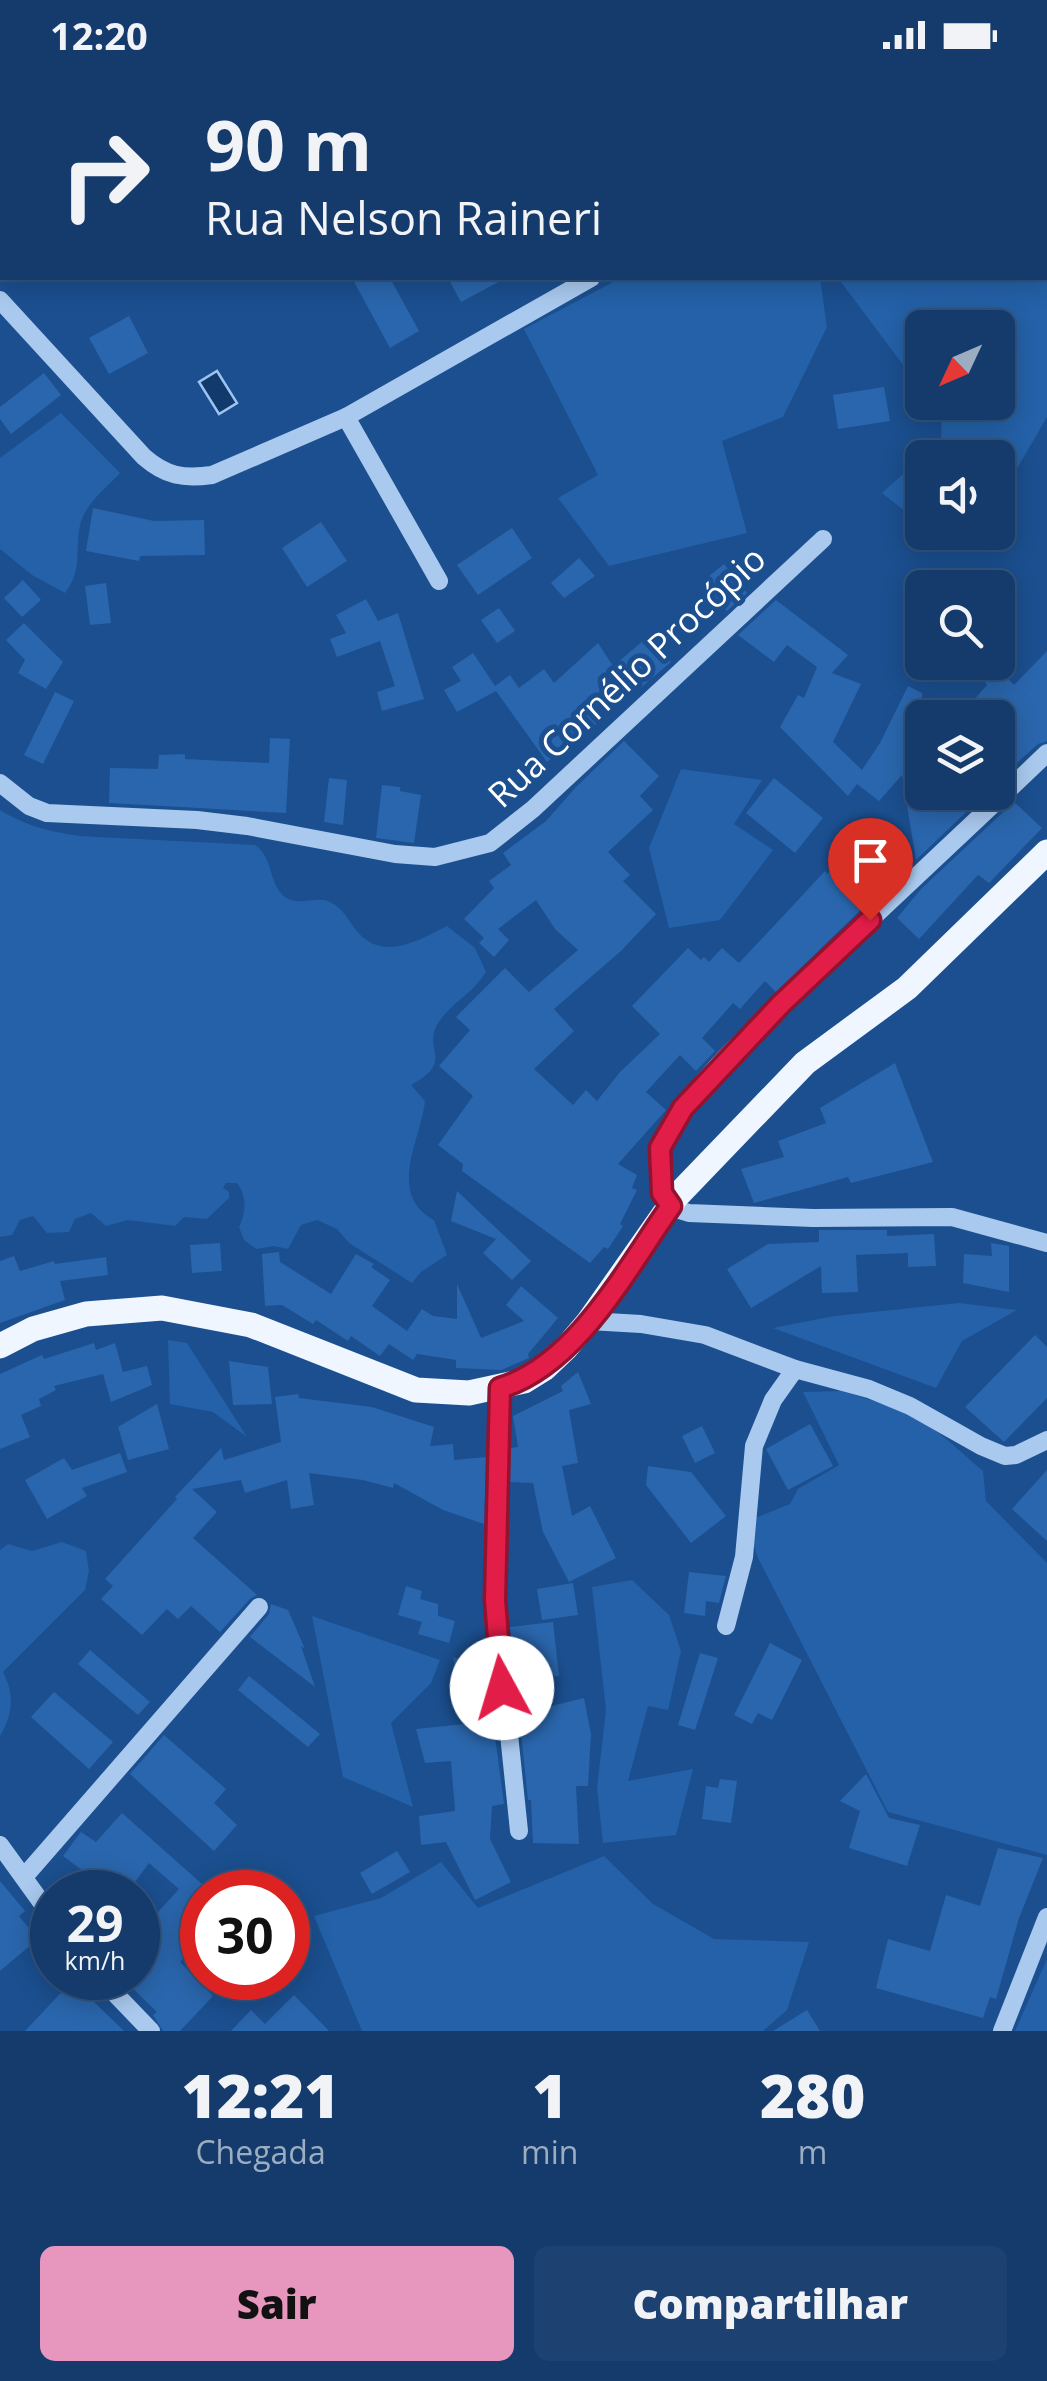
<!DOCTYPE html>
<html lang="pt">
<head>
<meta charset="utf-8">
<style>
  :root { --surface:#143b6b; --page:#1d4271; --text:#f1f3f6; --muted:#9dadc1; --line:#33557e; --accent:#e797bd }
  body { margin:0; font-family:"Open Sans",sans-serif; background:var(--page); color:var(--text); height:100vh; display:flex; flex-direction:column; font-size:38px; white-space:nowrap }
  * { box-sizing:border-box; margin:0 }
  p { font-size:32px; color:var(--muted) }
  .icon { flex:none; width:55px; height:55px; fill:none; stroke:currentColor; stroke-width:2; stroke-linecap:round; stroke-linejoin:round }
  .map { position:relative; height:1961px; overflow:hidden }
  .side { display:flex; flex-direction:column; background:var(--surface); flex:1 }
  .side>* { flex:none }
  .guide { position:absolute; left:0px; top:0px; width:1048px; height:210px; box-shadow:0 5px 25px #0003,0 0 0 2px var(--line); background:#143b6b; color:var(--text); overflow:hidden }
  .needle { width:65px; rotate:226deg }
  .fabs { position:absolute; left:905px; top:240px; display:grid; gap:20px }
  .fabs a { display:grid; place-items:center; width:110px; height:110px; border-radius:15px; background:var(--surface); box-shadow:0 5px 25px #0003,0 0 0 2px var(--line); font-size:50px }
  .speed { position:absolute; left:30px; top:1800px; display:flex; gap:20px; font-size:50px; font-weight:700; text-align:center }
  .speed>* { display:grid; place-content:center; width:130px; height:130px; border-radius:50%; background:var(--surface); box-shadow:0 5px 25px #0003,0 0 0 2px var(--line); line-height:1 }
  .speed small { font-size:25px; font-weight:400 }
  .speed .limit { border:15px solid #d22; background:#fff; color:#111 }
  .pin { position:absolute; display:grid; place-items:center; width:85px; height:85px; color:#fff; margin:-102px -42px; border-radius:50% 50% 50% 0; rotate:-45deg; box-shadow:0 0 10px #0007 }
  .pin .icon { rotate:45deg }
  .me { position:absolute; width:110px; margin:-55px; rotate:354deg; stroke-linejoin:round; filter:drop-shadow(0 0 8px #0008) }
  .turn { display:flex; align-items:center; gap:35px; height:210px; padding:0 40px; font-size:45px }
  .turn .icon { width:130px; height:130px; stroke-width:2.5 }
  .turn b { display:block; font-size:70px; line-height:85px }
  .eta { display:flex; justify-content:space-evenly; align-items:center; height:170px; text-align:center }
  .eta b { font-size:60px; font-weight:800; line-height:70px }
  .primary-button { display:flex; gap:20px; margin-top:auto; padding:20px 40px }
  .primary-button a { flex:1; height:115px; border-radius:15px; background:var(--accent); color:#111; font-size:40px; font-weight:800; line-height:115px; text-align:center }
  .primary-button a+a { background:var(--page); color:var(--text) }
  .status { display:flex; justify-content:space-between; align-items:center; height:70px; padding:0 50px; background:var(--surface); direction:ltr }
  .status svg { height:28px; fill:currentColor }
  .map>svg:first-child { display:block }
</style>
</head>
<body>
<div class="status"><b>12:20</b><svg viewBox="0 0 49 12"><path d="M0 12V9h3v3zM5 12V6h3v6zM10 12V3h3v9zM15 12V0h3v12zM26 1h20v11H26zM47 4h2v5h-2z"/></svg></div>
<div class="map">
<svg width="1047" height="1961" viewBox="0 0 1047 1961">
  <rect width="100%" height="100%" fill="#1b4f8f"/>
  <g fill="#2461a8">
    <path d="M1047,147V347L1008,414L998,419V388H922L921,454L882,423L941,370L942,344L933,333L998,332V258H922V320L838,208H1045Z"/>
    <path d="M621,208H820L827,257L783,347L722,371L747,463L609,496L558,428L598,405L524,259Z"/>
    <path d="M61,343L120,403C110,414 95,426 87,439C69,466 88,494 65,523L32,505L0,479V388Z"/>
    <path d="M681,699L762,710L734,754L773,780L720,850L669,858L649,778Z"/>
    <path d="M0,740C23,755 51,762 79,766L255,775C274,788 268,814 285,827C299,837 317,825 330,832C343,838 348,850 356,860C382,893 419,870 447,856L475,878L486,902C473,924 449,934 437,955C423,981 455,991 411,1015L425,1031C421,1070 386,1124 434,1150L447,1185L421,1202L412,1213L349,1173L337,1159L317,1150L301,1155L288,1179L274,1176L256,1179L244,1170L239,1157C246,1143 247,1126 237,1113H226L223,1118L229,1122V1128L207,1149L184,1147L175,1156L128,1150L106,1156L91,1143L75,1149L69,1162L47,1163L33,1146L20,1150L12,1165L0,1167Z"/>
    <path d="M959,1233L1017,1240L962,1271L936,1318L773,1258L834,1246Z"/>
    <path d="M168,1270L187,1273L247,1367L213,1342L170,1334Z"/>
    <path d="M842,1321C870,1330 901,1338 926,1354C946,1367 964,1385 983,1401L986,1431L1047,1493V1785L888,1742L758,1488L753,1473L755,1448L790,1434L798,1419L839,1395L803,1322Z"/>
    <path d="M62,1472L86,1481L89,1501L85,1520L3,1602C15,1625 13,1644 0,1666V1480L8,1474L32,1481Z"/>
    <path d="M632,1510L669,1545L681,1581L668,1640L648,1636L628,1711L693,1699L676,1765L603,1773L597,1718L606,1639L592,1517Z"/>
    <path d="M312,1546L440,1590L431,1613L391,1653L413,1737L343,1707Z"/>
    <path d="M604,1786L653,1834L714,1869L809,1872L787,1940L763,1961H362L314,1846L381,1828L441,1792L478,1838Z"/>
    <path d="M1047,1889V1961H1015Z"/>
  </g>
  <path fill="#123a6d" stroke="#9cc4f0" stroke-width="2.5" d="M217,301L237,333L219,344L199,312Z"/>
  <g fill="#2a66ad">
    <path d="M352,208H390L419,261L390,278Z"/>
    <path d="M448,208H506L461,232Z"/>
    <path d="M129,246L148,283L109,304L89,268Z"/>
    <path d="M44,303L61,325L11,364L0,349V337Z"/>
    <path d="M884,317L890,351L838,359L833,325Z"/>
    <path d="M93,438L154,451L204,450L205,485L140,486L139,491L86,481Z"/>
    <path d="M321,452L347,491L307,517L282,478Z"/>
    <path d="M512,458L532,488L478,525L457,495Z"/>
    <path d="M579,488L595,506L564,528L551,513Z"/>
    <path d="M724,494L747,523L727,541L703,511Z"/>
    <path d="M23,510L41,530L22,547L4,528Z"/>
    <path d="M106,513L111,553L90,555L85,516Z"/>
    <path d="M366,529L378,551L398,543L424,629L382,641L377,622L395,616L380,571L337,587L330,569L346,563L336,545Z"/>
    <path d="M776,530L848,585L832,603L861,614L833,672L862,700L880,673L908,616L922,623V722H987L916,790L902,705L879,731L857,714L848,726L780,657L798,625L804,628L817,597L787,575L774,592L738,565Z"/>
    <path d="M499,538L515,561L497,573L481,550Z"/>
    <path d="M24,553L63,592L46,619L18,603L25,590L6,570Z"/>
    <path d="M649,566L671,592L638,620L635,617L599,652L547,692L496,621L457,642L444,620L461,611L452,597L473,583L495,616L510,605L519,618L544,599L554,613L598,573L613,596Z"/>
    <path d="M1047,581V671L1038,674L1008,701L998,692V648H958L987,615L984,611L997,598L1014,615Z"/>
    <path d="M55,622L74,631L43,694L24,685Z"/>
    <path d="M270,668L290,669L286,743L109,733L110,698L158,699L159,685L185,684V689L269,693Z"/>
    <path d="M624,671L659,706L640,726L653,740L608,782L630,805L623,811L656,844L621,881L554,939L574,961L534,999L573,1035L586,1020L597,1031L620,1002L660,964L632,936L688,878L701,890L704,887L709,892L722,878L739,893L825,801L827,804L842,788L878,823L776,922L765,911L740,939L733,933L702,968L715,981L696,1001L680,985L646,1022L666,1040L618,1094L637,1105L632,1118L637,1120L620,1154L623,1156L608,1179L604,1177L590,1193L462,1101L463,1094L438,1075L473,1026L439,996L470,960L456,947L505,898L529,922L578,880L555,859L536,830L498,859L509,870L494,887L479,873L484,868L464,849L494,818L489,811L511,795L503,783L546,751L576,717Z"/>
    <path d="M329,708L347,710L343,755L324,752Z"/>
    <path d="M774,708L823,748L795,783L746,743Z"/>
    <path d="M382,715L400,717V721L421,725L414,773L376,768Z"/>
    <path d="M1014,732L1042,758L989,813L978,805L919,869L897,848L921,819Z"/>
    <path d="M895,993L933,1092L851,1113L848,1107L754,1133L741,1099L784,1087L778,1071L826,1053L820,1038Z"/>
    <path d="M457,1121L531,1191L512,1210L483,1183L496,1169L451,1151Z"/>
    <path d="M819,1160H887V1166L934,1164L936,1196L908,1197V1183L856,1185L858,1222L822,1223L821,1196L751,1238L727,1199L768,1174L819,1172Z"/>
    <path d="M220,1173L222,1201L192,1203L190,1175Z"/>
    <path d="M991,1173L1009,1176V1222L963,1213L964,1184L992,1186Z"/>
    <path d="M279,1182L280,1192L331,1224L356,1184L374,1194L371,1197L390,1210L372,1236L407,1261L422,1239L433,1246L457,1249V1214L481,1268L524,1251L506,1235L521,1216L558,1248L528,1284L529,1288L501,1300L456,1298V1290L417,1284L413,1290L389,1274L380,1286L351,1266L348,1271L316,1250L313,1254L282,1235L265,1236L262,1184Z"/>
    <path d="M14,1186L20,1201L54,1191L55,1194L106,1187L108,1205L60,1211L65,1230L0,1253V1191Z"/>
    <path d="M1035,1265L1047,1277V1328L1004,1372L965,1337Z"/>
    <path d="M94,1273L96,1280L115,1273L123,1302L147,1296L152,1315L111,1332L103,1304L54,1316L56,1320L39,1329L41,1336L21,1345L30,1367L0,1379V1304L42,1285L44,1289Z"/>
    <path d="M229,1291L268,1297L272,1334L233,1335Z"/>
    <path d="M578,1302L591,1334L569,1340L578,1393L562,1396L572,1446L590,1436L616,1488L569,1512L543,1462L533,1413L510,1412L511,1378L518,1377L513,1346L563,1321L561,1316Z"/>
    <path d="M298,1324L299,1328L372,1337L434,1357L430,1376L453,1374L454,1390L486,1387L484,1454L443,1440L394,1413L393,1418L363,1410L309,1403L314,1435L291,1439L287,1410L245,1423L241,1410L192,1419L217,1442L193,1468L257,1525L250,1529L220,1562L191,1536L178,1549L167,1539L142,1565L101,1529L113,1516L105,1509L177,1429L175,1427L221,1378L224,1390L281,1372L275,1327Z"/>
    <path d="M157,1334L169,1379L128,1390L118,1357Z"/>
    <path d="M810,1354L833,1396L788,1420L766,1379Z"/>
    <path d="M702,1356L715,1383L695,1393L682,1366Z"/>
    <path d="M120,1383L127,1402L82,1418L87,1426L47,1449L25,1410L64,1388L72,1400Z"/>
    <path d="M648,1396L691,1402L726,1446L691,1473L646,1415Z"/>
    <path d="M1047,1400V1471L1012,1439Z"/>
    <path d="M689,1502L726,1506L719,1533L706,1531L705,1546L684,1543Z"/>
    <path d="M573,1513L578,1545L542,1550L537,1519Z"/>
    <path d="M406,1516L422,1521L420,1529L438,1534V1546L455,1551L449,1573L418,1564L422,1552L398,1545Z"/>
    <path d="M271,1534L288,1540L305,1579L301,1576L315,1617L250,1567L269,1544Z"/>
    <path d="M553,1552L559,1606L516,1611L510,1557Z"/>
    <path d="M770,1573L802,1590L772,1650L758,1643L752,1654L734,1645Z"/>
    <path d="M90,1580L150,1632L138,1645L78,1594Z"/>
    <path d="M700,1583L718,1588L695,1660L678,1655Z"/>
    <path d="M453,1587L489,1597L491,1614H488L504,1734L492,1736L490,1769L511,1812L475,1830L446,1772L421,1775L419,1746L455,1741L451,1691L425,1693L416,1659L465,1654Z"/>
    <path d="M249,1606L320,1664L308,1677L238,1620Z"/>
    <path d="M54,1622L113,1672L89,1699L31,1647Z"/>
    <path d="M584,1628L591,1664L588,1716H576L579,1774L533,1773L531,1730H528L519,1644Z"/>
    <path d="M164,1665L226,1719L214,1733L237,1755L214,1781L130,1704Z"/>
    <path d="M866,1704L889,1748L920,1755L907,1796L849,1778L860,1741L840,1731Z"/>
    <path d="M720,1709L737,1711L731,1753L702,1749L706,1716L718,1718Z"/>
    <path d="M122,1743L202,1814V1845L189,1860L200,1870L180,1892L213,1926L180,1961H163L153,1945L157,1942L122,1908H138V1864L179,1819L149,1793L132,1816L116,1804L106,1818L63,1786L81,1762L96,1772Z"/>
    <path d="M998,1778L1043,1788L1019,1848L996,1929L990,1927L983,1948L876,1918L888,1869L930,1881L946,1825L980,1836Z"/>
    <path d="M397,1781L410,1802L372,1824L360,1803Z"/>
    <path d="M0,1811L25,1841L19,1846L38,1869L0,1901Z"/>
    <path d="M72,1911L93,1931L124,1961H25Z"/>
    <path d="M294,1925L329,1961H231L251,1940L265,1954Z"/>
    <path d="M807,1940L820,1961H773Z"/>
  </g>
  <g fill="none" stroke-linecap="round" stroke-linejoin="round">
    <g stroke="#a9c9ee" stroke-width="18">
      <path d="M208,2L213,0"/>
      <path d="M960,2L965,0"/>
      <path d="M0,145L2,141"/>
      <path d="M0,230L144,387C166,406 183,409 212,405L346,347L591,208"/>
      <path d="M346,347L439,511"/>
      <path d="M1047,683C968,759 887,833 808,909C761,953 706,1000 672,1054C654,1082 649,1135 689,1143L813,1148L952,1147L1047,1173"/>
      <path d="M0,713L29,736L47,743L197,750L247,756L395,784L435,787L490,773L533,739L823,469"/>
      <path d="M589,1251L641,1254L705,1265L795,1299L869,1319L910,1336L981,1376L1005,1386L1016,1385L1047,1370"/>
      <path d="M500,1317L495,1529L519,1761"/>
      <path d="M726,1556L744,1487L754,1376L773,1330L795,1299"/>
      <path d="M0,1775L52,1847"/>
      <path d="M24,1807L259,1537"/>
      <path d="M100,1908L151,1961"/>
      <path d="M1002,1961L1047,1847"/>
    </g>
    <path stroke="#f0f6ff" stroke-width="25" d="M0,1276L33,1259L86,1244L162,1238L251,1255L416,1320L469,1323L524,1311L545,1298L566,1278L589,1251L676,1127L805,993L907,918L1047,782"/>
  </g>
  <g fill="none" stroke-linecap="round" stroke-linejoin="round">
    <g stroke="#92132f" stroke-width="25">
      <path id="route" d="M502,1618L495,1530L500,1318C577,1295 627,1198 671,1136L662,1123L660,1078L683,1038L781,934L870,850"/>
    </g>
    <use href="#route" stroke="#e11d48" stroke-width="18"/>
  </g>
  <g text-anchor="middle" dominant-baseline="central" stroke-width="10" stroke-linejoin="round" paint-order="stroke">
    <g font-size="35" fill="#fff" stroke="#1b4f8f">
      <text transform="translate(626 606) rotate(-43)">Rua Cornélio Procópio</text>
    </g>
  </g>
</svg>
<div class="fabs">
<a><svg class="needle" viewBox="-14 -14 28 28"><path d="M0-13l5 13h-10z" fill="#e53935"/><path d="M0 13l5-13h-10z" fill="#9dadc1"/></svg></a>
<a><svg class="icon" aria-label="sound" viewBox="0 0 24 24"><path d="M4 9h4l5-4v14l-5-4H4zM17 9q2 3 0 6"/></svg></a>
<a><svg class="icon" aria-label="search" viewBox="0 0 24 24"><circle cx="10" cy="10" r="6"/><path d="M15 15l6 6"/></svg></a>
<a><svg class="icon" aria-label="layers" viewBox="0 0 24 24"><path d="M12 4l9 5-9 5-9-5zM3 14l9 5 9-5"/></svg></a>
</div>
<div class="speed"><div>29<small>km/h</small></div><div class="limit">30</div></div>
<div class="pin" style="left:870px;top:850px;background:#d93025"><svg class="icon" aria-label="arrive" viewBox="0 0 24 24"><path d="M6 21V4h12l-3 4 3 4H6"/></svg></div>
<svg class="me" style="left:502px;top:1618px" viewBox="-20 -20 40 40"><circle r="19" fill="#fff"/><path d="M0-13L10 11 0 6-10 11z" fill="#e11d48"/></svg>
<div class="guide">
<div class="turn"><svg class="icon" aria-label="right" viewBox="0 0 24 24"><path d="M7 20v-9h11M14 6l5 5-5 5"/></svg><div><b>90 m</b>Rua Nelson Raineri</div></div>
</div>
</div>
<section class="side">
<div class="eta">
<div><b>12:21</b><p>Chegada</p></div>
<div><b>1</b><p>min</p></div>
<div><b>280</b><p>m</p></div>
</div>
<div class="primary-button"><a>Sair</a><a>Compartilhar</a></div>
</section>
</body>
</html>
